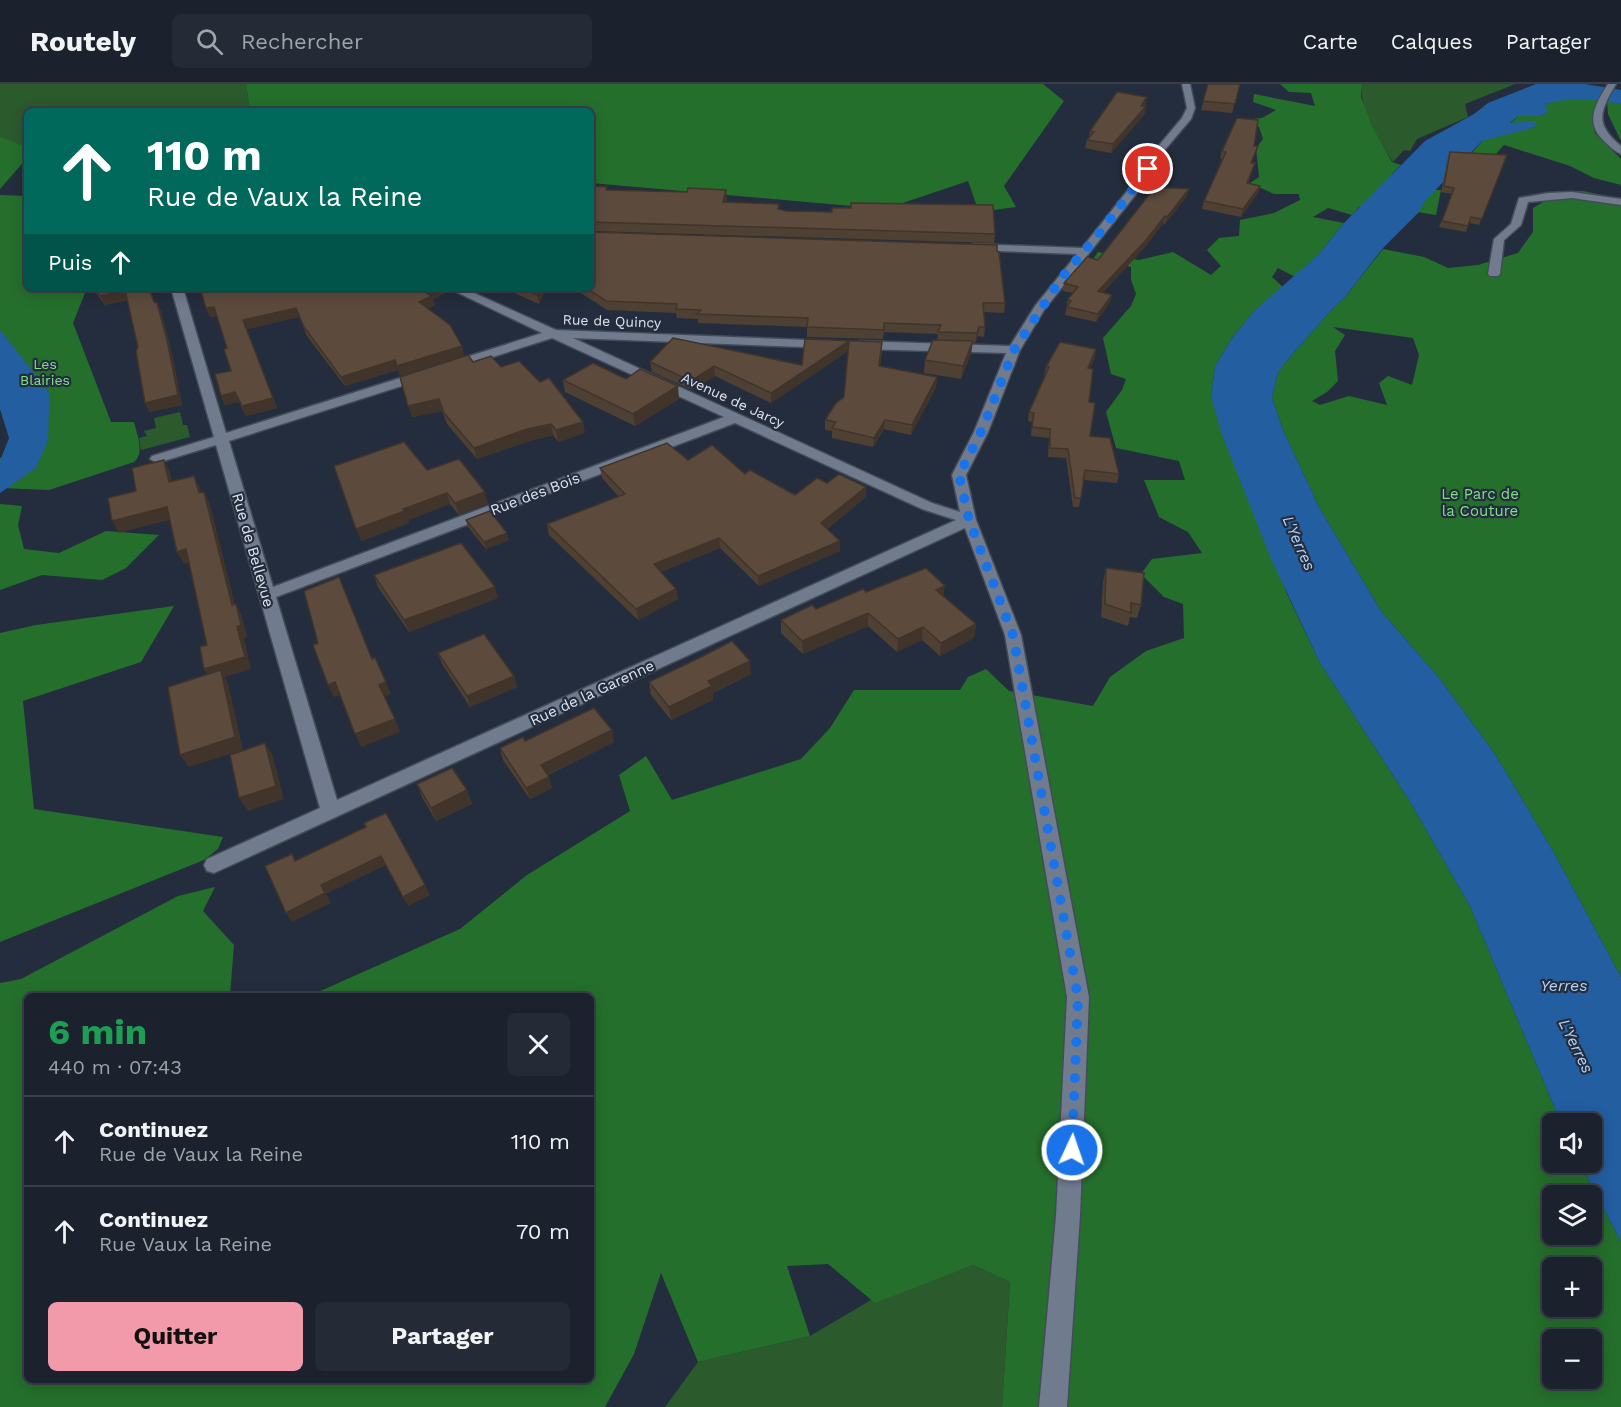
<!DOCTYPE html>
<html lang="fr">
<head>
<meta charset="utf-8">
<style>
  :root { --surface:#1b222e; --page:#242a36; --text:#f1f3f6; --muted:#a0a4aa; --line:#393f4a; --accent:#f39aaa }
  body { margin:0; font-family:"Work Sans",sans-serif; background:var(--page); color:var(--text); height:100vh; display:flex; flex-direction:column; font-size:22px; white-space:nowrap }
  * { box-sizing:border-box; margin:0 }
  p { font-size:20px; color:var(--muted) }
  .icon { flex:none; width:33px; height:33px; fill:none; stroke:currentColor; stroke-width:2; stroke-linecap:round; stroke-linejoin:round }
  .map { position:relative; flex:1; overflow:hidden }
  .details { position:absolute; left:24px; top:909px; width:570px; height:390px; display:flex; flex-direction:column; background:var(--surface); border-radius:9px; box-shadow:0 3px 15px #0003,0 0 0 2px var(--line) }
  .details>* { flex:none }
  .banner { position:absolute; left:24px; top:24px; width:570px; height:183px; border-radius:9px; box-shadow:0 3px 15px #0003,0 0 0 2px var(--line); background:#00695c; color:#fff; overflow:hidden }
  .controls { position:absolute; left:1542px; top:1029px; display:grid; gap:12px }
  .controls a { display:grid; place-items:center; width:60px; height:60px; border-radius:9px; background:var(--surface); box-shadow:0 3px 15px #0003,0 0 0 2px var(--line); font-size:30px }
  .pin { position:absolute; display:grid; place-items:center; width:51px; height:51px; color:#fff; margin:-26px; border:3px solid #fff; border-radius:50%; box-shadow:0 2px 6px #0007 }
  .me { position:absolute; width:66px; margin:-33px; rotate:3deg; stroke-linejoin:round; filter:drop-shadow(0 0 4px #0008) }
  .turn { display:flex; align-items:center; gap:21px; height:126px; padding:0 24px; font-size:27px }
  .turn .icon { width:78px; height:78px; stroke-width:2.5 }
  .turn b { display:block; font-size:42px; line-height:51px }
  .then { display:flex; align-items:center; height:57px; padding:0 24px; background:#0003; gap:12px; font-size:22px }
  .round { display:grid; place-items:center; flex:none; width:63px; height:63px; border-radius:9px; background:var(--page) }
  .overview { display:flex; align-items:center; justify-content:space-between; height:102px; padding:0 24px }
  h1 { font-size:36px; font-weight:700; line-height:45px; color:#1e9e55 }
  .button { display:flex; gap:12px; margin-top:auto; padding:12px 24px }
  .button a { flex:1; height:69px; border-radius:9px; background:var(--accent); color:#111; font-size:24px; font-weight:700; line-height:69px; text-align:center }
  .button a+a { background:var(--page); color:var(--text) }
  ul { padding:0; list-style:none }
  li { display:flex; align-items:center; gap:18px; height:90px; padding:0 24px; border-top:2px solid var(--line) }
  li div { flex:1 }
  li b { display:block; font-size:22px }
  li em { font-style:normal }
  header { display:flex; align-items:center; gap:36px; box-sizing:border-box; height:84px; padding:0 30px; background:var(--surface); border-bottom:2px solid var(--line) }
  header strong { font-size:28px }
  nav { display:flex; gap:33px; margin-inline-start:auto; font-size:21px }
  .search { width:420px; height:54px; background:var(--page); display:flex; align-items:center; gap:15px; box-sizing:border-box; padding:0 21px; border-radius:9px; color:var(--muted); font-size:22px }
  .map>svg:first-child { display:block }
</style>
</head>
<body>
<header>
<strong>Routely</strong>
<div class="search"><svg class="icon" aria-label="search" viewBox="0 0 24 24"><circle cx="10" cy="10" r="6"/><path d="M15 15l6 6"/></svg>Rechercher</div>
<nav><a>Carte</a><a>Calques</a><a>Partager</a></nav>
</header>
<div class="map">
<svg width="1621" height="1323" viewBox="0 0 1621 1323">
  <rect width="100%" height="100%" fill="#242d3d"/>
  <g fill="#2b5a2d">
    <path d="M0,0H246L250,27H27V63L0,54Z"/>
    <path d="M1362,0H1515L1465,20L1468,33L1417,55L1410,67L1404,66L1393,78C1379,54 1359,28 1362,0Z"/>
    <path d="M180,328L183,341H187L190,353L141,366L139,354L147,352L144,347L156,344L154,334Z"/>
    <path d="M973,1181L1010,1198L1002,1323H665L698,1278L810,1252L871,1216Z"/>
  </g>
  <g fill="#256f2c" fill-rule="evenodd">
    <path d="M246,0H1043L1064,17L1004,102L1016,123L979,128L968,97L885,125L591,99V27H250Z"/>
    <path d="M1280,0H1362L1361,13L1372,42L1392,78L1401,81L1391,91L1419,105L1441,106L1436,131L1396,125L1359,123L1352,131L1328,124L1313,133L1344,139L1318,171L1295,193L1278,184L1272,193L1283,203L1255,226L1232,254L1215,282L1211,312L1287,510L1320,579L1409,716L1470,822L1561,1039L1552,1040V1078L1580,1079L1621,1158V1323H1002L1010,1198L973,1181L875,1219L828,1180L787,1182L810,1252L698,1278L661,1189L634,1270L605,1323H0V899L21,895L178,812L215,803L203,827L234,861L230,911L247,912H27V1296H591V912H309L460,845L527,791L630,727L619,691L646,672L672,716L801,675L830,644L854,606H960L968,593L986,585L1009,607L1093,622L1110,593L1146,567L1184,554L1183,520L1164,513L1141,490L1152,475L1202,469L1188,448L1159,433L1144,396H1185L1179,377L1116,364L1106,328L1122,306L1126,295L1111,290L1103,254L1131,222L1136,210L1131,196V183L1093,175L1098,168L1139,176L1173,168L1211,191L1221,182L1207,166L1219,154L1239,152L1240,136L1274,129L1300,116L1299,110H1274L1250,99L1259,93L1256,64L1263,55L1259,43L1242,36L1262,34L1276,26L1253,18L1254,10L1315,22L1311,9L1289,8ZM1552,1112H1592V1150H1552ZM1552,1184H1592V1222H1552ZM1552,1256H1592V1294H1552Z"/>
    <path d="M1602,13L1593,29L1595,49L1621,75V101L1594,94L1570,82L1504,61L1495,71L1471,70L1484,55L1535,43L1510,40L1518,32H1539L1547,28L1545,20L1564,15H1594Z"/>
    <path d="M1607,17L1621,20V57L1608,30Z"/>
    <path d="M0,53L27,63V74L0,105Z"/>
    <path d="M1583,107L1621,115V893L1553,767L1495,670L1440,595L1381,527L1319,423L1283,346L1272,314L1278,288L1290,273L1333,224L1345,213L1383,165L1424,173L1448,184L1478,181L1518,169L1533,148V124L1560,108ZM1333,243L1413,254L1419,271L1412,301L1388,292L1379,299L1387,321L1349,312L1320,321L1312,317L1327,308L1338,297L1335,267L1345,251Z"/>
    <path d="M0,111L27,112V204H87L73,239L111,338H134C137,351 145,369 134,378L49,406L0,404V374L29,354L0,306Z"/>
    <path d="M0,420L22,422L18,441L24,465L59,469L106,447L159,451L126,484L102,496L42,491L0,506Z"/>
    <path d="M174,522L141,578L23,617L34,725L223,753L218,765L204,776L0,858V549L36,541Z"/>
  </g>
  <g fill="#235ea1">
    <path d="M1536,0H1585L1621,6V20C1594,15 1571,13 1545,20L1548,28L1539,32H1518L1510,39L1534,37L1535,43L1482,57L1425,117L1418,129L1383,164L1345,213L1333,224L1290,273L1278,288L1272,314L1283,346L1319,423L1381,527L1440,595L1495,670L1553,767L1621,893V1158L1580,1079L1592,1078V1040L1561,1039L1470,822L1409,716L1320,579L1271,475L1221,348L1211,312L1215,282L1232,254L1255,226L1318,171L1344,139L1425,57L1474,30L1488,19Z"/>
    <path d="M0,246L49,308V324L48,356L36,384L0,409V377L9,354L0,325Z"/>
  </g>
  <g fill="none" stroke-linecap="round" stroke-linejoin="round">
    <g stroke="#444b58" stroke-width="3">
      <g id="street">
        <path d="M1182,0H1190L1195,24L1191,35L1163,68L1140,105L1044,226L1020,266L988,348L966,391L976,436L1021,551L1089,913L1080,1132L1067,1323H1039L1056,1132L1067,913L1005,551L965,444L214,789L207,787L204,781L207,775L320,724L216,361L157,379L150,375L152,372L214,353L171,204H183L226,349L542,249L448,204H463L556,246L833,257L835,260L833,263L829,264L573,254L932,419L960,428L952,391L974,348L1006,269L859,265L853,261L859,257L1010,262L1035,222L1077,170L974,166L969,163L974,160L1082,164L1132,101L1156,65L1182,34L1187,24ZM552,254L724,333L273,503L229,357ZM735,339L922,425L956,436L337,716L276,513Z"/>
        <path d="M1572,108L1621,115V121L1572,114L1528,118L1521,141L1504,156L1500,190L1498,192H1490L1488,190L1494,155L1511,140L1519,114L1548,109Z"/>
      </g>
    </g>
    <g stroke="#444b58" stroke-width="3">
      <path id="secondary" d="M1608,0H1616C1600,27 1594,40 1621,62V70C1614,67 1608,61 1602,55C1585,37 1596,19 1608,0Z"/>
    </g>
    <use href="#street" fill="#717b8e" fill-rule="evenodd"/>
    <use href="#secondary" fill="#717b8e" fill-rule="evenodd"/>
  </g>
  <g fill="#4f4034">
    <path d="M1208,0H1240L1232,29L1201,26Z"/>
    <path d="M1146,21L1144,31L1111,69L1085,64L1087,56L1089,53L1090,47Z"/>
    <path d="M1254,62H1258L1252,79H1255L1248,100L1260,102L1258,109L1241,133L1202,125L1204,117L1222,75L1220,74L1222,67Z"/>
    <path d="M1450,68L1507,71L1479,141L1469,139L1466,148L1439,143L1452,110L1441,108L1448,73Z"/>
    <path d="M591,102L607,106L727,114L726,119L779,120V125L786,127L995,150L994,159L591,147Z"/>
    <path d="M1189,105L1187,112L1165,140L1163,139L1146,162L1103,208L1110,218L1096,238L1065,231L1068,215L1073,209L1063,207L1064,199L1098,176Z"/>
    <path d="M92,204H150L155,219H157L161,228L171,266L182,321L150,328L145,319L138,263L127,216L105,221Z"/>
    <path d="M200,204H449L450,207L433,215L435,221L427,225L464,271L400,292L398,286L345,302L307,252L299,233L247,245L277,324L246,332L239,318L225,321L221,312L231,287L227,264L217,232L210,233L206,224Z"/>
    <path d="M503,204H546L539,220Z"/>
    <path d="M573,204H591L1005,219L1004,229L984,228L985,243L984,253L978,252L975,259L972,258L971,270L961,295L924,289L925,276L937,256L938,250L884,248L883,255L807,253V243L698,239V235L677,234L676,229L607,226Z"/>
    <path d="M805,255L882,267L880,282L937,293L936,303L911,351L884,345L873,363L832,354V347L825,346V336L844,313L848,267L771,319L715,292L692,306L652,288L650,278L802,281Z"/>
    <path d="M1095,274L1090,284L1089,318L1090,352L1119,390L1117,399L1084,396L1079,423H1073L1066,374L1048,373L1049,354L1031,352L1032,338L1028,337L1029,328L1045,292H1044L1046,283Z"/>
    <path d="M473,278L501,283L585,349L558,358L553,351L530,357L477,375L447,340L442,327L412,333Z"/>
    <path d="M626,295L679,315L635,342L565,308L563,296Z"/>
    <path d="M688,376L745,390L795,411L827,399L866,403V413L827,445L840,457V467L759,502L720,464L661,488L676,505L678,515L638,536L549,451L547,440L619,413L602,394L600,384Z"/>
    <path d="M427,386L488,419L459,431L450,420L408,436L409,439L361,457Z"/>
    <path d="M466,436L509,456L486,465L468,443Z"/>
    <path d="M1106,484L1141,521L1137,534L1130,533L1128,542L1101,533L1103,498Z"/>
    <path d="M374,491L498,514L409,548L378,503Z"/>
    <path d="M866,508L944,512L976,540L974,554L940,572L922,556L897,568L868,542L803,570L781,549V536Z"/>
    <path d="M438,569L514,592L517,603L470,623L442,580Z"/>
    <path d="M751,590L713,609V616L671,636L651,611L649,598Z"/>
    <path d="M614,658L548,691L552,704L530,715L503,676L500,664Z"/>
    <path d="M417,700L467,706L472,720L436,737L422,713Z"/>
  </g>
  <g fill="#40342b">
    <path d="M1147,13L1146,21L1141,28L1146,22L1144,31L1111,69L1113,60Z"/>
    <path d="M1260,102L1258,109L1241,133L1243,125Z"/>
    <path d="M1189,105L1187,112L1165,140L1167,133Z"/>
    <path d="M726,106L727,114L723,127V118Z"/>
    <path d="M1165,132L1163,139L1146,162L1097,215L1098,207Z"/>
    <path d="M58,204H79L61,209Z"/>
    <path d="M434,204H449L450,207L433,215L435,221L421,228L419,218L425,208Z"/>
    <path d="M540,204H546L539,220L537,211Z"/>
    <path d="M125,206L129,215L105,221L100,212Z"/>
    <path d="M1112,211L1110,218L1096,238L1098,230Z"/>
    <path d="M157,219L161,228L171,266L182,321L150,328L145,319Z"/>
    <path d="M214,223L218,232L210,233L206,224Z"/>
    <path d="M296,224L299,233L247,245L277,324L246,332L242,322L243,236Z"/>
    <path d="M979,243L978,252L975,259L977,249Z"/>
    <path d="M849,257V266L771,319V309Z"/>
    <path d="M973,257L971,270L961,295L963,282Z"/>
    <path d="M462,262L464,271L400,292L398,286L345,302L341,293L395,276Z"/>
    <path d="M1096,265L1095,274L1086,293L1088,284Z"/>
    <path d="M714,282L715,292L692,306L691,297Z"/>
    <path d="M937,293L936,303L911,351L912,341Z"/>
    <path d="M678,302L679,315L635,342L633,330Z"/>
    <path d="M235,308L239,318L225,321L221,312Z"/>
    <path d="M439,315L442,327L412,333L408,322Z"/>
    <path d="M885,336L884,345L873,363L874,354Z"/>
    <path d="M583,338L585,349L558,358L556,346Z"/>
    <path d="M551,340L553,351L530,357L477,375L474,364L527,345Z"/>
    <path d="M164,376L170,388L175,410L169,398Z"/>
    <path d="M194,392L200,404L205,421L199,409Z"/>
    <path d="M866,403V413L821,449V439Z"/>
    <path d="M204,408L210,420L238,533L232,521Z"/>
    <path d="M485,408L488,419L459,431L455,419Z"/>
    <path d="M447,409L450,420L408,436L409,439L361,457L356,445L403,425Z"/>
    <path d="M167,423L173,435L119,449L112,437Z"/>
    <path d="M507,449L509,456L486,465L484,458Z"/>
    <path d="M719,454L720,464L655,490L654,480Z"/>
    <path d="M840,457V467L759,502L758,492Z"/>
    <path d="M186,465L193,477L184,480L177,468Z"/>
    <path d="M945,502L943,515L936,506Z"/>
    <path d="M495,503L498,514L409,548L404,536Z"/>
    <path d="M676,505L678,515L638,536L636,525Z"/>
    <path d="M236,520L242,532L247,553L244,555L251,585L225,593L228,599L243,666L189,683L180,671L211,597L204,585L237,543Z"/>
    <path d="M868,529V542L803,570L802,557Z"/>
    <path d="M976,540L974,554L940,572L941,559Z"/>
    <path d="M923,543L922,556L897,568L898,555Z"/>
    <path d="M750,577L751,590L713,609V616L671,636L669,623L708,597Z"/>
    <path d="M514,592L517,603L470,623L467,612Z"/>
    <path d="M335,598L341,611L334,613L328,601Z"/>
    <path d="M386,598L391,610L384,613L379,601Z"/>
    <path d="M395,635L400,648L361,663L355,650Z"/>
    <path d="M612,646L614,658L544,692L541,681Z"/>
    <path d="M265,659L273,672L284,715L248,727L239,714Z"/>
    <path d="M549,693L552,704L530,715L526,704Z"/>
    <path d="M467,706L472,720L436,737L431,724Z"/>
    <path d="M381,772L386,781L326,810L331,819L292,838L286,829L321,801Z"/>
    <path d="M425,801L430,811L408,822L403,813Z"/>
  </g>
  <g fill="#5c4a3d" stroke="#40342b" stroke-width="1.5">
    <path d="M1208,0H1240L1235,20L1203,17Z"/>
    <path d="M1117,8L1147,13L1141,22H1146L1113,60L1087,56L1094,48L1090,47Z"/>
    <path d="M1237,34L1258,36L1254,62H1258L1251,79H1255L1247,99L1260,102L1243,125L1204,117L1226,68L1222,67Z"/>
    <path d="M1450,68L1507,71L1482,135L1471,133L1468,142L1442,137L1454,104L1444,102Z"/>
    <path d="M591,102L607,103L606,106L687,108L688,104L726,106L723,118L779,120L778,125L786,127L832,128V124H851V119L993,121L995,150L591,138Z"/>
    <path d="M1155,103L1189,105L1167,133L1165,132L1147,155L1098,207L1112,211L1098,230L1067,223L1071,217L1068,215L1078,203L1064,199L1087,173L1098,176Z"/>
    <path d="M591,148L997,161V167L999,168L1005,219H983L985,243H979L977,249L938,248L941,241L884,239V246L807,243L808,234L697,230L701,226L676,225L677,220L606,217L586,204H591Z"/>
    <path d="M94,204H149L154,218L157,219L167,256L178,311L145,319L136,267L138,263L125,206L100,212Z"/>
    <path d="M200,204H434L425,208L432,212L419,218L450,241L462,262L397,282L395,276L341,293L304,243L296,224L243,236L273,314L242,322L235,308L221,312L215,290L231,287L224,265L227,264L214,223L206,224Z"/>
    <path d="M522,204H540L537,211Z"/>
    <path d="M673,254L802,281L805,255L882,258L879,282L937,293L912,341L885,336L874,354L832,344L836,338L825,336L836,319L844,313L849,257L771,309L714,282L691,297L650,278Z"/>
    <path d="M933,256L973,257L963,282L925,276Z"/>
    <path d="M1060,258L1096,265L1088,284L1093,285L1089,318L1095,319L1090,352L1110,354L1119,390L1085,386L1081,414H1075L1068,365L1050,364V345L1032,343L1034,329L1029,328L1049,283H1046Z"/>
    <path d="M468,271L473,278L491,272L501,283L519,277L540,298L549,294L583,338L556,346L551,340L527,345L474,364L444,329L439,315L408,322L400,293Z"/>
    <path d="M593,279L626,295L640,285L678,302L633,330L563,296Z"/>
    <path d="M404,358L427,386L459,375L485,408L455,419L447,409L403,425L405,427L356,445L334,382Z"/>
    <path d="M667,359L688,376L712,361L745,390L750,386L795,411L817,394L827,399L839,390L866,403L821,439L840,457L758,492L719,454L654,480L676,505L636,525L547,440L625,410L600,384Z"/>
    <path d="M164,376L169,398L194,392L199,409L204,408L232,521L236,520L241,541L237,543L245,573L204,585L200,563L207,561L186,465L177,468L167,423L112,437L108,414L136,407L132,384Z"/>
    <path d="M490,427L507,449L484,458L466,436Z"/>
    <path d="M461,459L495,503L404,536L374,491Z"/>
    <path d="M926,484L945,502L936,506L976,540L941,559L923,543L898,555L868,529L802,557L781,536L812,521L816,525L863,505L866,508Z"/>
    <path d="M1106,484L1144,489L1141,521L1131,519V529L1105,520Z"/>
    <path d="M339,493L372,575L375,574L386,598L379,601L395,635L355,650L335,598L328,601L313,561L318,559L304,507Z"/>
    <path d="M484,550L514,592L467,612L438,569Z"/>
    <path d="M732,557L750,577L708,597L712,602L669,623L649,598L699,574Z"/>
    <path d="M221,586L235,653L180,671L168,603Z"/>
    <path d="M594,624L612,646L541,681L549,693L526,704L500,664L523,653L525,657Z"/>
    <path d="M265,659L276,702L239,714L230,671Z"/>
    <path d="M452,684L467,706L431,724L417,700Z"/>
    <path d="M386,729L425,801L403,813L381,772L321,801L325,809L286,829L265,782L292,770L295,777L366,743L364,739Z"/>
  </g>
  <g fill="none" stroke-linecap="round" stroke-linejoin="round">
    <path stroke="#1a73e8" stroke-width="10" stroke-dasharray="0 18" d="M1072,1066L1078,914L1013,551L969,436L959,391L981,348L1014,266L1060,196L1106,141L1148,85"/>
  </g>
  <g text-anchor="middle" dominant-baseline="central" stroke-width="4.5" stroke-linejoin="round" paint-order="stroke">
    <g font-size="14" fill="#dfe4ef" stroke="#242d3d">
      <text transform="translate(612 237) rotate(2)">Rue de Quincy</text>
      <text transform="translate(733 316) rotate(25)">Avenue de Jarcy</text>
    </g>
    <g font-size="14" fill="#81e085" stroke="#242d3d">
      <text x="45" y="280">Les<tspan x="45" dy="16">Blairies</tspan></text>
    </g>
    <g font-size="15" fill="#dfe4ef" stroke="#242d3d">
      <text transform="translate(535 410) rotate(-21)">Rue des Bois</text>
      <text transform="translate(253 466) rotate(74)">Rue de Bellevue</text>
      <text transform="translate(592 609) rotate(-25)">Rue de la Garenne</text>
    </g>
    <g font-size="15" fill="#81e085" stroke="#242d3d">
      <text x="1480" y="410">Le Parc de<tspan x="1480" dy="17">la Couture</tspan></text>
    </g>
    <g font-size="16" font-style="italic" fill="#b6d4fa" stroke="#242d3d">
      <text transform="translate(1299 459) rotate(66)">L'Yerres</text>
      <text x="1564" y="901">Yerres</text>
      <text transform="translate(1576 962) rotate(64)">L'Yerres</text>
    </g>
  </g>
</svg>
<div class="controls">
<a><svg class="icon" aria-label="sound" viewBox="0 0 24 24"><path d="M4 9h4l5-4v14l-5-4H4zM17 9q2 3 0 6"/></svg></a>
<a><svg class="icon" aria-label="layers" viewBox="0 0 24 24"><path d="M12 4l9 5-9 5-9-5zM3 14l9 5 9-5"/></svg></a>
<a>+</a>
<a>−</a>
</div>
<div class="pin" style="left:1148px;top:85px;background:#d93025"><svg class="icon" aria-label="arrive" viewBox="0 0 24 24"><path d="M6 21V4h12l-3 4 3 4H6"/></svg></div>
<svg class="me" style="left:1072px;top:1066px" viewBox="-20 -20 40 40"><circle r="17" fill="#1a73e8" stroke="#fff" stroke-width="3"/><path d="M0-11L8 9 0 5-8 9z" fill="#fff"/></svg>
<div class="banner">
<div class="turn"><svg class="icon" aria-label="ahead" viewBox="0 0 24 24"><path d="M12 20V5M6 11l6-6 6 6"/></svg><div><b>110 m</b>Rue de Vaux la Reine</div></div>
<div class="then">Puis<svg class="icon" aria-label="ahead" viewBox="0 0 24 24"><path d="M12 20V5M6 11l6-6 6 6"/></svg></div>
</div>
<section class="details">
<div class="overview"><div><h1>6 min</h1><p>440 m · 07:43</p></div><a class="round"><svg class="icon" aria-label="close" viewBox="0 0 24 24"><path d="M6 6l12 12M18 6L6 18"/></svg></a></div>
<ul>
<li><svg class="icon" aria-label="ahead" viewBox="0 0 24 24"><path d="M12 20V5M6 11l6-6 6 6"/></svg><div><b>Continuez</b><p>Rue de Vaux la Reine</p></div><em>110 m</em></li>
<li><svg class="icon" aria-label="ahead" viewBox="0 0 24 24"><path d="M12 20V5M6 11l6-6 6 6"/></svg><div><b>Continuez</b><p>Rue Vaux la Reine</p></div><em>70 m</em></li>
</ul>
<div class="button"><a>Quitter</a><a>Partager</a></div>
</section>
</div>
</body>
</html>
